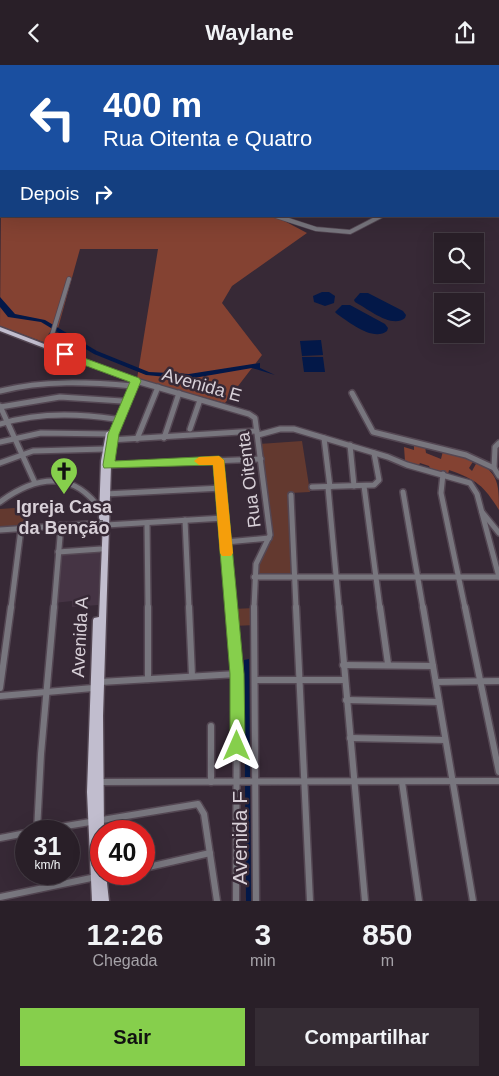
<!DOCTYPE html>
<html lang="pt">
<head>
<meta charset="utf-8">
<style>
  :root { --surface:#291f28; --page:#352c34; --text:#f1f3f6; --muted:#a5a2a8; --line:#453d45; --accent:#86cf4c }
  body { margin:0; font-family:Arial,sans-serif; background:var(--page); color:var(--text); height:100vh; display:flex; flex-direction:column; font-size:19px; white-space:nowrap }
  * { box-sizing:border-box; margin:0 }
  p { font-size:16px; color:var(--muted) }
  .icon { flex:none; width:28px; height:28px; fill:none; stroke:currentColor; stroke-width:2; stroke-linecap:round; stroke-linejoin:round }
  .map { position:relative; height:836px; overflow:hidden }
  .side { display:flex; flex-direction:column; background:var(--surface); flex:1 }
  .side>* { flex:none }
  .guide { position:absolute; left:0px; top:0px; width:500px; height:152px; box-shadow:0 5px 20px #0002,0 0 0 1px var(--line); background:#1a4fa0; color:#fff; overflow:hidden }
  .buttons { position:absolute; left:434px; top:168px; display:grid; gap:10px }
  .buttons a { display:grid; place-items:center; width:50px; height:50px; border-radius:0px; background:var(--surface); box-shadow:0 5px 20px #0002,0 0 0 1px var(--line); font-size:25px }
  .speed { position:absolute; left:15px; top:755px; display:flex; gap:10px; font-size:25px; font-weight:700; text-align:center }
  .speed>* { display:grid; place-content:center; width:65px; height:65px; border-radius:50%; background:var(--surface); box-shadow:0 5px 20px #0002,0 0 0 1px var(--line); line-height:1 }
  .speed small { font-size:12px; font-weight:400 }
  .speed .limit { border:8px solid #d22; background:#fff; color:#111 }
  .pin { position:absolute; display:grid; place-items:center; width:42px; height:42px; color:#fff; margin:-21px; border-radius:10px; box-shadow:0 2px 8px #0006 }
  .me { position:absolute; width:55px; margin:-28px; rotate:0deg; stroke-linejoin:round; filter:drop-shadow(0 0 4px #0008) }
  .turn { display:flex; align-items:center; gap:18px; height:105px; padding:0 20px; font-size:22px }
  .turn .icon { width:65px; height:65px; stroke-width:2.5 }
  .turn b { display:block; font-size:35px; line-height:42px }
  .then { display:flex; align-items:center; height:48px; padding:0 20px; background:#0003; gap:10px; font-size:19px }
  .eta { display:flex; justify-content:space-evenly; align-items:center; height:85px; text-align:center }
  .eta b { font-size:30px; font-weight:600; line-height:35px }
  .button { display:flex; gap:10px; margin-top:auto; padding:10px 20px }
  .button a { flex:1; height:58px; border-radius:0px; background:var(--accent); color:#111; font-size:20px; font-weight:600; line-height:58px; text-align:center }
  .button a+a { background:var(--page); color:var(--text) }
  header { display:flex; justify-content:space-between; align-items:center; height:65px; padding:0 20px; background:var(--surface); font-size:22px; font-weight:600 }
  .map>svg:first-child { display:block }
</style>
</head>
<body>
<header><svg class="icon" aria-label="back" viewBox="0 0 24 24"><path d="M15 5l-7 7 7 7"/></svg>Waylane<svg class="icon" aria-label="share" viewBox="0 0 24 24"><path d="M12 15V3M7 8l5-5 5 5M5 13v7h14v-7"/></svg></header>
<div class="map">
<svg width="499" height="836" viewBox="0 0 499 836">
  <rect width="100%" height="100%" fill="#372936"/>
  <path fill="#453444" d="M101,485L98,540L72,542V536L54,538L58,488Z"/>
  <g fill="#63392f">
    <path d="M302,376L310,427L290,428L294,512L255,511L259,491L269,471L259,379Z"/>
    <path d="M29,442L25,460L0,462V444Z"/>
    <path d="M255,543L256,560L233,561L232,544Z"/>
  </g>
  <g fill="#844232">
    <path d="M1,138V151H275L307,168L232,221L222,238L262,290L225,338L137,314L158,184H80L58,263L49,268L46,278L0,261Z"/>
    <path d="M414,378L425,381L426,388L441,394L443,386L474,395L469,403L472,406L477,397C499,408 499,421 499,445C483,420 477,415 449,405L448,409L430,403L429,401L420,398L419,400L405,396L404,382L414,385Z"/>
  </g>
  <g fill="#031848">
    <path d="M322,227H329L335,231L334,238L325,241L314,237L313,231Z"/>
    <path d="M360,228H368L403,246L406,250L405,253C392,264 368,244 355,237L354,235Z"/>
    <path d="M0,232L15,249L45,255L97,286L149,307L189,309L260,298V303L275,310L281,320L275,310L252,303L188,314L146,310L94,289L41,257L8,252L0,242Z"/>
    <path d="M342,240H350L385,259L388,263L387,266C373,277 349,257 337,249L335,247Z"/>
    <path d="M321,275L323,290L302,291L300,276Z"/>
    <path d="M302,292H323L325,307H304Z"/>
    <path d="M249,594L251,836H246L244,595Z"/>
  </g>
  <g fill="none" stroke-linecap="round" stroke-linejoin="round">
    <path fill="#031848" fill-rule="evenodd" d="M178,0H194V1H179Z"/>
    <g stroke="#544753" stroke-width="4.5">
      <g id="minor-far3">
        <path d="M27,0L30,1"/>
        <path d="M41,0L47,1"/>
        <path d="M82,0L88,1"/>
      </g>
    </g>
    <g stroke="#544753" stroke-width="5.5">
      <g id="minor-far2">
        <path d="M276,151L316,164L350,167L381,151"/>
        <path d="M48,283L69,214"/>
      </g>
    </g>
    <g stroke="#544753" stroke-width="8">
      <g id="minor-far1">
        <path d="M136,316L249,349L255,353L270,470L256,499L254,543"/>
        <path d="M0,326C45,315 88,317 133,321"/>
        <path d="M352,328L373,367L466,390L494,403"/>
        <path d="M0,341L35,418"/>
        <path d="M0,342L60,332L122,336"/>
        <path d="M0,359C38,347 76,348 115,354"/>
        <path d="M190,364L200,335"/>
        <path d="M258,370L280,364H294L388,392L407,400L470,418L477,429L499,512"/>
        <path d="M164,373L179,328"/>
        <path d="M324,373L330,422"/>
        <path d="M137,374L158,322"/>
        <path d="M110,375L257,366"/>
        <path d="M0,377L41,368L111,369"/>
        <path d="M350,380L354,421"/>
        <path d="M219,395L231,543"/>
        <path d="M0,398L33,386L105,384"/>
        <path d="M108,400L261,394"/>
        <path d="M494,403L495,382L499,378"/>
        <path d="M494,403L499,411"/>
        <path d="M443,409L441,428L465,543"/>
        <path d="M364,421L380,543"/>
        <path d="M312,422L374,420L379,415L374,388"/>
        <path d="M328,422L339,543"/>
        <path d="M403,427L423,543"/>
        <path d="M105,429L222,423"/>
        <path d="M291,430L296,543"/>
        <path d="M0,437C37,410 75,405 102,447"/>
        <path d="M482,447L499,468"/>
        <path d="M185,455L189,543"/>
        <path d="M147,458L148,543"/>
        <path d="M0,465L102,458L106,460L224,453"/>
        <path d="M226,477L269,473"/>
        <path d="M58,487L101,484"/>
        <path d="M254,512H499"/>
        <path d="M11,543L21,464"/>
        <path d="M54,543L61,460"/>
      </g>
    </g>
    <g stroke="#544753" stroke-width="9">
      <g id="minor">
        <path d="M148,542V614"/>
        <path d="M189,542L192,611"/>
        <path d="M231,542L237,609L236,836"/>
        <path d="M254,542L256,836"/>
        <path d="M296,542L310,836"/>
        <path d="M339,542L365,836"/>
        <path d="M380,542L388,599"/>
        <path d="M423,542L473,836"/>
        <path d="M465,542L499,707"/>
        <path d="M343,600L433,601"/>
        <path d="M256,615H344"/>
        <path d="M436,617L499,616"/>
        <path d="M0,623L11,542"/>
        <path d="M0,631L93,623L100,617L237,609"/>
        <path d="M346,635L439,637"/>
        <path d="M211,661V717"/>
        <path d="M350,673L445,675"/>
        <path d="M99,717L499,716"/>
        <path d="M402,717L419,836"/>
        <path d="M36,766L198,739L204,749L217,836"/>
        <path d="M37,766L41,689L54,542"/>
        <path d="M0,773L26,768"/>
        <path d="M144,803L210,788"/>
        <path d="M102,812L116,809"/>
        <path d="M0,832L96,812"/>
      </g>
    </g>
    <g stroke="#544753" stroke-width="3">
      <g id="major">
        <path d="M340,0H345L343,1H339Z"/>
        <path d="M350,0H356L354,1H350Z"/>
        <rect x="0" y="102" width="1" height="2"/>
        <path d="M0,262L138,315L139,316L116,369L111,400L103,651L104,766H101V809H106L109,836H92L87,727L93,555L94,553L99,552L103,455H100L99,453L101,396L106,368L109,366L111,367L133,317L0,266Z"/>
      </g>
    </g>
    <use href="#minor-far3" stroke="#78767e" stroke-width="3"/>
    <use href="#minor-far2" stroke="#78767e" stroke-width="4"/>
    <use href="#minor-far1" stroke="#78767e" stroke-width="5"/>
    <use href="#minor" stroke="#78767e" stroke-width="6"/>
    <use href="#major" fill="#c1bdce" fill-rule="evenodd"/>
  </g>
  <path fill="#86cf4c" stroke="#578731" d="M65,286L139,313L141,316L119,369L115,396L219,391L224,395L244,609L245,681L243,686L237,688L232,686L230,681V609L213,400L104,403L103,400L108,369L130,317L62,292V287Z"/>
  <path fill="#f59e0b" d="M219,391L224,395L233,488L231,491H222L220,488L213,400H199L194,396L199,392Z"/>
  <defs>
    <g id="church-pin" transform="scale(1.4375)"><path d="M0 17L-7.5 6A9.5 9.5 0 1 1 7.5 6Z" fill="#86cf4c" stroke="#372936"/><path d="M-1.2-6h2.4v3.5h3.3v2.4h-3.3V6h-2.4V-.1h-3.3v-2.4h3.3Z" fill="#111"/></g>
  </defs>
  <g fill-rule="evenodd">
    <use href="#church-pin" x="64" y="406"/>
  </g>
  <g text-anchor="middle" dominant-baseline="central" stroke-width="5" stroke-linejoin="round" paint-order="stroke">
    <g font-size="18" fill="#d8d0d8" stroke="#372936">
      <text transform="translate(202 320) rotate(16)">Avenida E</text>
      <text transform="translate(249 415) rotate(-97)">Rua Oitenta</text>
      <text transform="translate(80 572) rotate(-87)">Avenida A</text>
    </g>
    <g font-size="18" font-weight="bold" fill="#d8d0d8" stroke="#372936">
      <text x="64" y="442">Igreja Casa<tspan x="64" dy="21">da Benção</tspan></text>
    </g>
    <g font-size="21" fill="#d8d0d8" stroke="#372936">
      <text transform="translate(239 773) rotate(-90)">Avenida F</text>
    </g>
  </g>
</svg>
<div class="buttons">
<a><svg class="icon" aria-label="search" viewBox="0 0 24 24"><circle cx="10" cy="10" r="6"/><path d="M15 15l6 6"/></svg></a>
<a><svg class="icon" aria-label="layers" viewBox="0 0 24 24"><path d="M12 4l9 5-9 5-9-5zM3 14l9 5 9-5"/></svg></a>
</div>
<div class="speed"><div>31<small>km/h</small></div><div class="limit">40</div></div>
<div class="pin" style="left:65px;top:289px;background:#d93025"><svg class="icon" aria-label="arrive" viewBox="0 0 24 24"><path d="M6 21V4h12l-3 4 3 4H6"/></svg></div>
<svg class="me" style="left:237px;top:681px" viewBox="-20 -20 40 40"><path d="M0-17L14 15 0 8-14 15z" fill="#86cf4c" stroke="#fff" stroke-width="4"/></svg>
<div class="guide">
<div class="turn"><svg class="icon" aria-label="left" viewBox="0 0 24 24"><path d="M17 20v-9H6M10 6l-5 5 5 5"/></svg><div><b>400 m</b>Rua Oitenta e Quatro</div></div>
<div class="then">Depois<svg class="icon" aria-label="right" viewBox="0 0 24 24"><path d="M7 20v-9h11M14 6l5 5-5 5"/></svg></div>
</div>
</div>
<section class="side">
<div class="eta">
<div><b>12:26</b><p>Chegada</p></div>
<div><b>3</b><p>min</p></div>
<div><b>850</b><p>m</p></div>
</div>
<div class="button"><a>Sair</a><a>Compartilhar</a></div>
</section>
</body>
</html>
